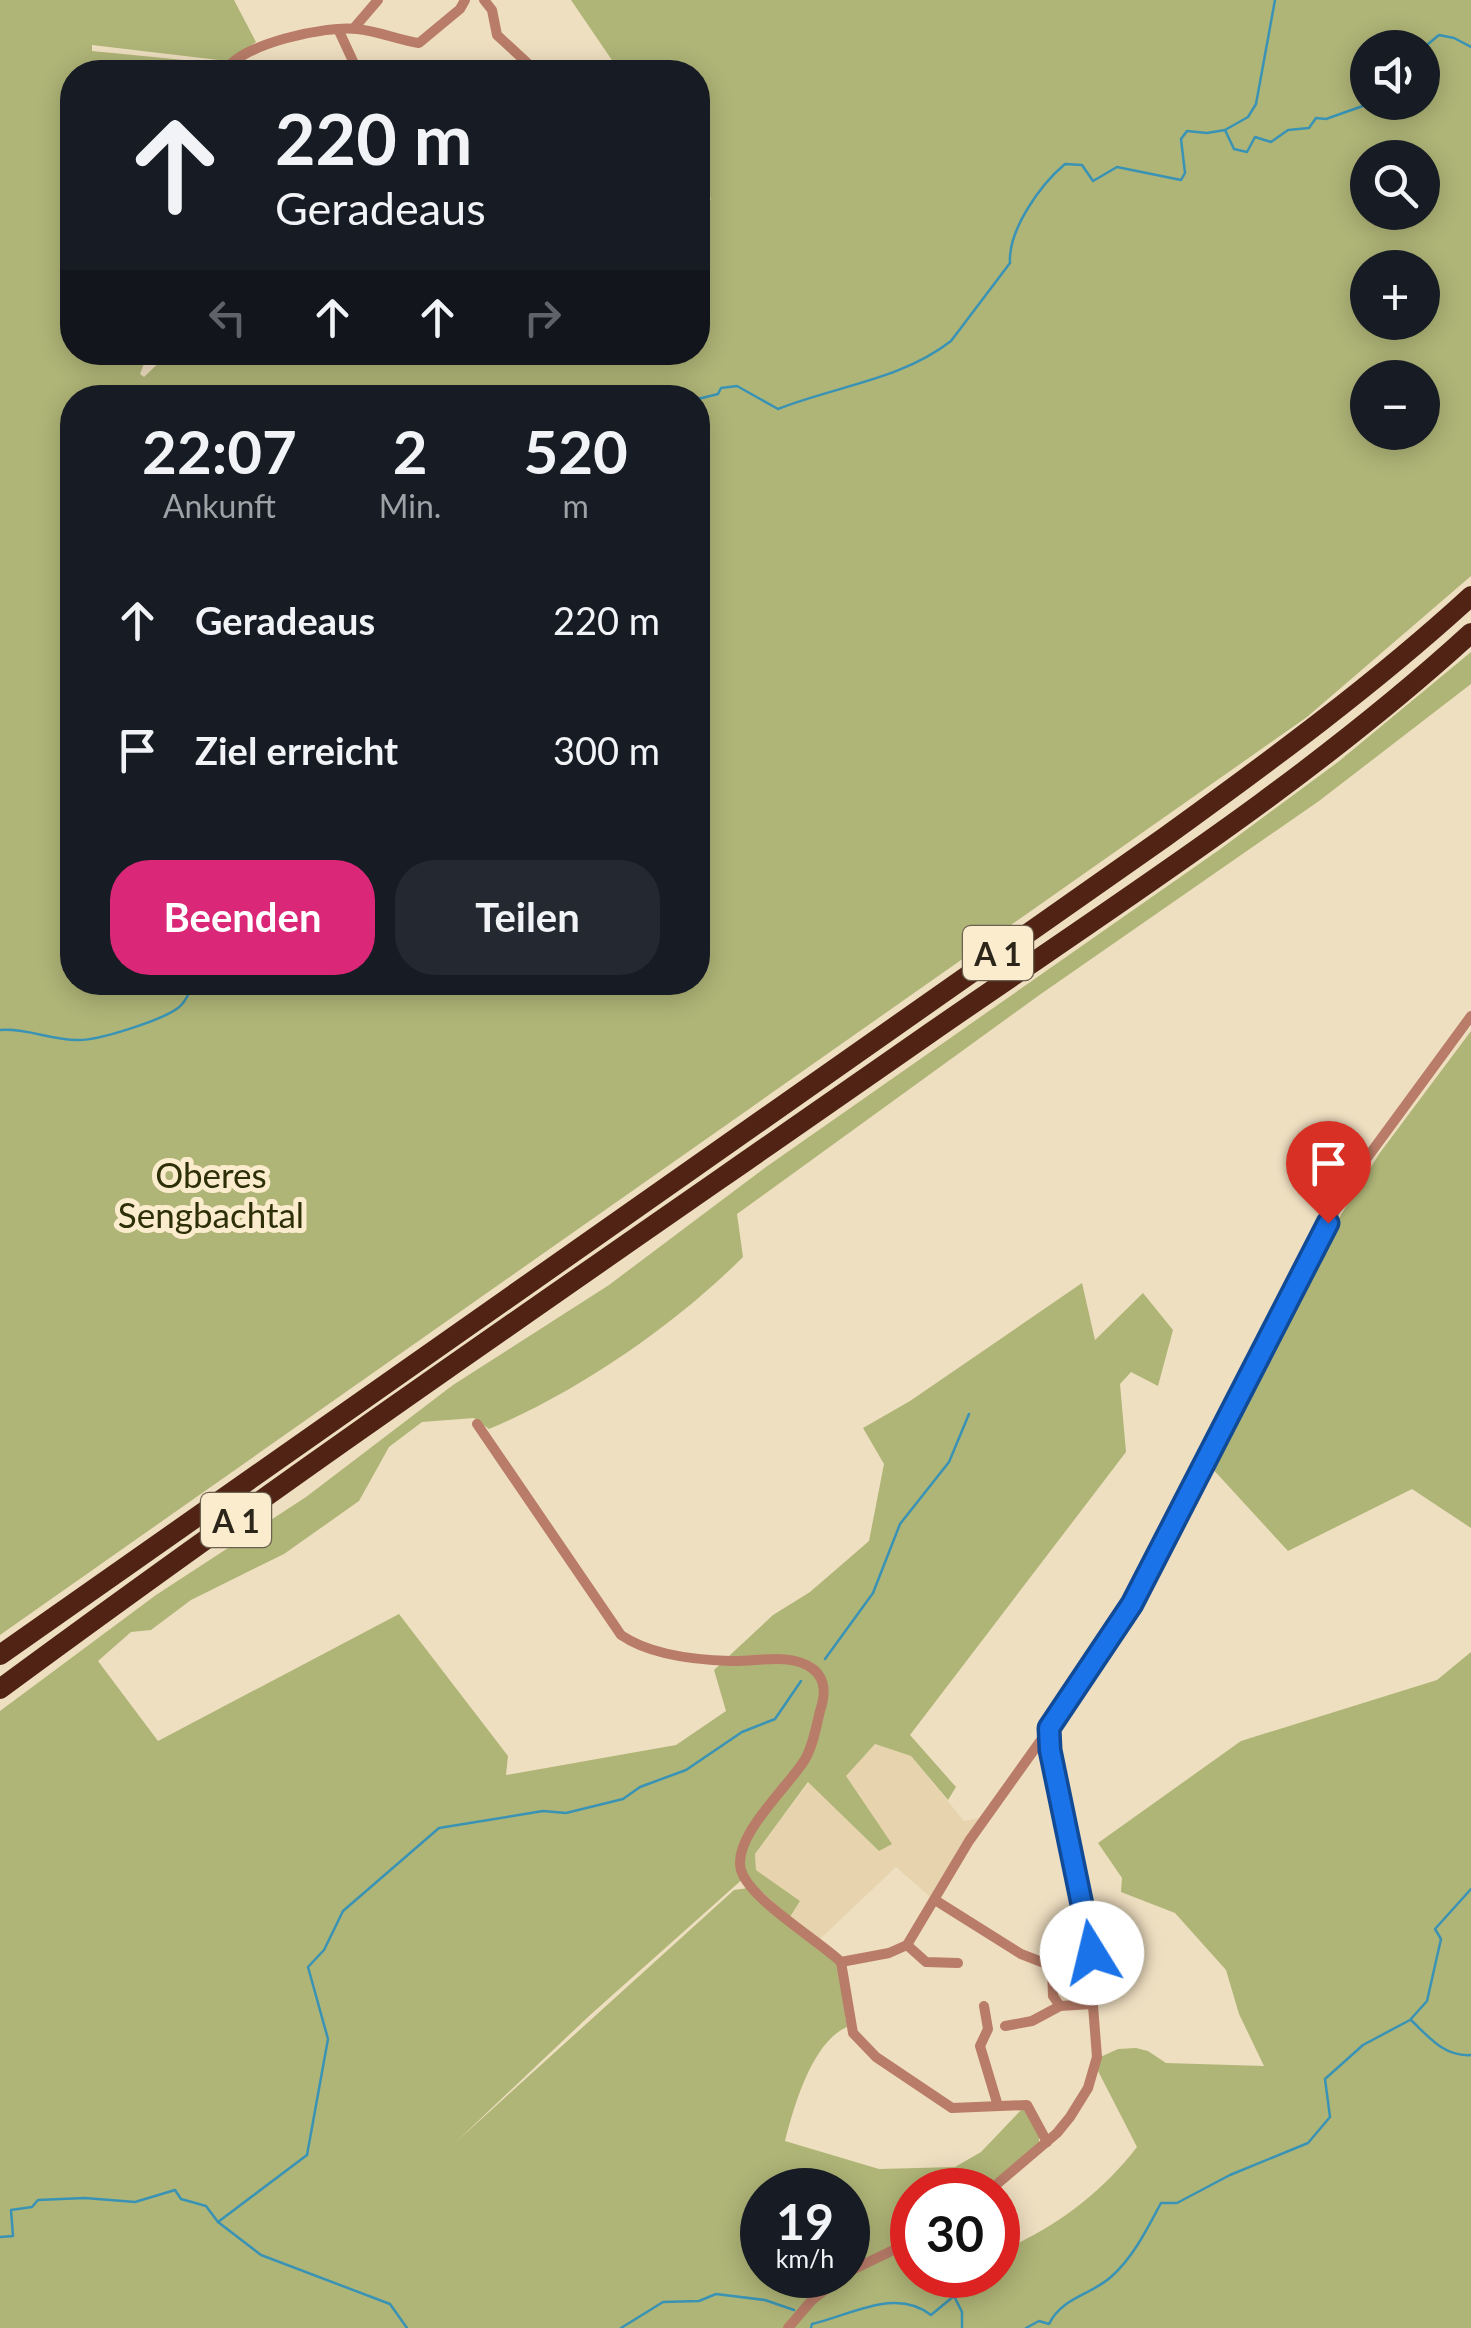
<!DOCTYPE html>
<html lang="de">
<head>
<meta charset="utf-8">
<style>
  :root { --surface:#171b24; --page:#242831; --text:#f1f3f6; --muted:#9ea1a6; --accent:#db2777 }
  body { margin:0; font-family:Lato,sans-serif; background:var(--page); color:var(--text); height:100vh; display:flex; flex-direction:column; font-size:38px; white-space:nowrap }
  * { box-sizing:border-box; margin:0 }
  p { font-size:32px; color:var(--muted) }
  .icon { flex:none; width:55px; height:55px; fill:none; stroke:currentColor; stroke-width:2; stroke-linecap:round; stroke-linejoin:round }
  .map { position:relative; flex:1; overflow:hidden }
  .sheet { position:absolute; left:60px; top:385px; width:650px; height:610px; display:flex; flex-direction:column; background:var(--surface); border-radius:40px; box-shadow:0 5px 25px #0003 }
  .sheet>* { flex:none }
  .hud { position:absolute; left:60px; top:60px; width:650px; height:305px; border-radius:40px; box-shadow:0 5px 25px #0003; background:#171b24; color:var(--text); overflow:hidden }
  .controls { position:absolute; left:1350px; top:30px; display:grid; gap:20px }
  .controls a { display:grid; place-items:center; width:90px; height:90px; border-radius:50%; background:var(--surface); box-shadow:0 5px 25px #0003; font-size:50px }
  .speed { position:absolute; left:740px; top:2168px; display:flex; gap:20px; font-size:50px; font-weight:700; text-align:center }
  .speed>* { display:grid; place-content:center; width:130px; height:130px; border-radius:50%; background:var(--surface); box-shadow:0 5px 25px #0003; line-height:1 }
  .speed small { font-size:25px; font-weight:400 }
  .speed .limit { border:15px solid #d22; background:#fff; color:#111 }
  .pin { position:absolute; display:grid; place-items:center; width:85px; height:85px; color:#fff; margin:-102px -42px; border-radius:50% 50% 50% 0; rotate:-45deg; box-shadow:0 0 10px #0007 }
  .pin .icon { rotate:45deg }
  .me { position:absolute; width:110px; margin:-55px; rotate:351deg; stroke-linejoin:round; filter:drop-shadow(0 0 8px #0008) }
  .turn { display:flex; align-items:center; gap:35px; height:210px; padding:0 50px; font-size:45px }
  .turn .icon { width:130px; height:130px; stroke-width:2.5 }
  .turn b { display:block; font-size:70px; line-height:85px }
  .lanes { display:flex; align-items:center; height:95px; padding:0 50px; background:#0003; justify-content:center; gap:50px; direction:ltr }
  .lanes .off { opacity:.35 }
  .eta { display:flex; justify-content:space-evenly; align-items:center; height:170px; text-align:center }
  .eta b { font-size:60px; font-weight:700; line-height:70px }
  .button { display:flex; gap:20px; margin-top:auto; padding:20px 50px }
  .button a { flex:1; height:115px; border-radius:40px; background:var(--accent); color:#fff; font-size:40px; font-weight:700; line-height:115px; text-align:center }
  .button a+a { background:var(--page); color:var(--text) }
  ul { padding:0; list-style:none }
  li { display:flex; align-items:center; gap:30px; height:130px; padding:0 50px }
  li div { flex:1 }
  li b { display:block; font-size:38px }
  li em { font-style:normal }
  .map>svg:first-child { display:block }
</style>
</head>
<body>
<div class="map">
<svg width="1471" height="2328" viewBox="0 0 1471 2328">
  <rect width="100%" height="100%" fill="#efdfc1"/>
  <path fill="#e7d4af" d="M875,1744L911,1756L964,1821L980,1818L936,1902L896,1867L819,1940L790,1917L800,1901L756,1870L755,1854L809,1782L879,1851L891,1843L845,1776Z"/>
  <g fill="#afb577" fill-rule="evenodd">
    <path d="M0,0H234L256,42L227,61L92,45V51L225,64L222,72H72V161L62,269L72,270V352L148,353L140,374L144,377L170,352H698V210L711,199L698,181V72H620L571,0H1471V576L1307,717L0,1635ZM1368,48H1422V102H1368ZM1368,158H1422V212H1368ZM1368,268H1422V322H1368ZM1368,378H1422V432H1368ZM72,398H698V982H72Z"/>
    <path d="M1471,652V684L1319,801L1038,996L737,1214L743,1257C675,1325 578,1392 489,1429L474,1418L422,1422L389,1447L359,1501L284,1554L191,1600L151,1630L131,1632L98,1661L158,1741L399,1614L508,1756L506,1775L676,1745L726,1711L714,1670L773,1615L810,1592L869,1541L884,1464L863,1428L910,1401L1082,1283L1095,1340L1143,1293L1173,1330L1158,1386L1131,1372L1120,1384L1126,1452L910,1735L956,1787L948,1800L911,1756L875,1744L846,1776L892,1844L879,1851L808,1782L755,1854L756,1870L800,1901L790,1917L745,1877L589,2016L456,2142L734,1890L748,1888L838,1965L847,2027C812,2042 794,2106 785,2141L879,2169L955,2167L981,2152L1023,2108L1039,2132V2145L986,2190H912V2237L848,2268V2190H762V2254L756,2255L762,2257V2275H848L912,2245V2275H998V2238L1012,2246C1060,2224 1104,2190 1137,2147L1096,2067L1098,2058L1118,2049L1136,2048L1148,2051L1166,2063L1264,2066L1239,2014L1226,1970L1175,1913L1121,1892L1122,1878L1098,1843L1241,1741L1437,1680L1471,1652V2328H0V1711L156,1595L306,1497L453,1385L609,1285L766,1167L1219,850L1338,762Z"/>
    <path d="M1471,1031V1528L1412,1489L1288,1551L1210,1466L1249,1397L1324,1242L1379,1154Z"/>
  </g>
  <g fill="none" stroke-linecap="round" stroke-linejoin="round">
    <g stroke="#3a93b4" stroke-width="2.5">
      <path d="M1422,49L1439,35L1454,38L1471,47"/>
      <path d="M1225,130L1248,117L1256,104L1275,0"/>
      <path d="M698,399L718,394L721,388L737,386L778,409C836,386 901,380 951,341L1010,263C1008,230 1040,185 1065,164L1082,165L1093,181L1117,167L1181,180L1185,173L1181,139L1187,131L1207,133L1225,130L1234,149L1247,152L1255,137L1271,142L1288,130L1309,128L1316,118L1326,119L1374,102"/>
      <path d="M0,1030C27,1028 51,1040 77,1040C98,1041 162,1020 178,1008C186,1003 190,990 195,982"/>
      <path d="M825,1659L873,1593L900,1524L949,1462L969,1414"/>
      <path d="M1411,2020C1429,2037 1444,2057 1471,2055"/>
      <path d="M218,2222L307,2155L328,2039L308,1967L324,1950L343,1911L439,1828L543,1811L566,1813L623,1799L640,1787L686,1770L742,1732L775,1719L801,1681"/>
      <path d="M0,2237L13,2236L11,2210L32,2207L38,2200L85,2198L135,2202L175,2190L181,2199L206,2206L218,2222L261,2255L390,2304L407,2328"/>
      <path d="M621,2328L663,2302L699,2301L716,2294L765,2300L794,2310"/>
      <path d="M811,2328L812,2324C851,2315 896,2287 931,2315L954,2296L962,2312V2328"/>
      <path d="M1026,2328L1039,2321L1049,2324C1062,2297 1092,2295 1112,2276C1134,2256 1147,2229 1161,2203H1177L1230,2175L1308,2143L1330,2117L1325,2079L1363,2045L1410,2020L1427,2001L1441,1939L1435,1929L1471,1889"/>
    </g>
    <g stroke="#b87c68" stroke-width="10">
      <path d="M484,0L492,10L497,35L537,72"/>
      <path d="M354,28L378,0"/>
      <path d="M339,31L358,72"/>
      <path d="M225,72C239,44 327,25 357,29C378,31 398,40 419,43L460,9L465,0"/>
      <path d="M477,1424L621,1635C650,1655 696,1660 731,1661C757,1662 790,1652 813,1669C827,1680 825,1696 820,1711C816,1727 813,1747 804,1761C787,1788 732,1837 741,1870C749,1899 818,1940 841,1962L853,2033L876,2057L952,2108L1027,2105L1047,2142"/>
      <path d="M935,1900L1021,1954L1052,1966L1053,1996L1060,2006"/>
      <path d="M907,1945L926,1962L958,1963"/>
      <path d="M841,1962L889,1953L907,1945L969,1841L1049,1729"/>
      <path d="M984,2006L988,2029L980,2046L998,2106"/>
      <path d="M1005,2026L1032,2021L1060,2006L1092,2004"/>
      <path d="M990,2190L1057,2133L1070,2117L1088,2088L1097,2057L1086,1916L1050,1751L1049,1728L1133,1604L1310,1254L1364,1162L1471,1016"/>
      <path d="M848,2272L912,2241"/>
      <path d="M788,2328L812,2300L844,2275"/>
    </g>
    <g stroke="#502314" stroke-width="20">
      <path d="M0,1655L1165,837C1270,761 1375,684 1471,596"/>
      <path d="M0,1689C305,1464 619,1250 930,1033C1113,906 1306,784 1471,633"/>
    </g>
  </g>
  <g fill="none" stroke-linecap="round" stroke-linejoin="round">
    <g stroke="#114b97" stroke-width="25">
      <path id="route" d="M1092,1953L1050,1750L1049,1728L1132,1604L1328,1223"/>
    </g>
    <use href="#route" stroke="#1a73e8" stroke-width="18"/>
  </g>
  <g text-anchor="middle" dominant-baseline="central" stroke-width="10" stroke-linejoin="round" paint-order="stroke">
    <g fill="#fcecce" stroke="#6a6150" stroke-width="2.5">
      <rect x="963" y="926" width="70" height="54" rx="8"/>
      <rect x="201" y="1493" width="70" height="54" rx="8"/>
    </g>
    <g font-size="32" font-weight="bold" fill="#2b251a">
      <text x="998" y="953">A 1</text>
      <text x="236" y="1520">A 1</text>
    </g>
    <g font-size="35" fill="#2d3006" stroke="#fcecce">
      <text x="211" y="1174">Oberes<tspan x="211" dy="40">Sengbachtal</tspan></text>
    </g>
  </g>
</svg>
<div class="controls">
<a><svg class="icon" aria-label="sound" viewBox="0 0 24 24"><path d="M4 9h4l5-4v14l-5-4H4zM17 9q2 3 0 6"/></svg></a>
<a><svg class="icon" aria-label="search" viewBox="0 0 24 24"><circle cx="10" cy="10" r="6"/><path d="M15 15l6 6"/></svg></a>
<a>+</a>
<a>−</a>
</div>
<div class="speed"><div>19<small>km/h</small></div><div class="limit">30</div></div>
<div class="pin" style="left:1328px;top:1223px;background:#d93025"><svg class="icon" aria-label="arrive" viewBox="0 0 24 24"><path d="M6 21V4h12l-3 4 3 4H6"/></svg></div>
<svg class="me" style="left:1092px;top:1953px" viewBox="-20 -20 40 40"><circle r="19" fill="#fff"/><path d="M0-13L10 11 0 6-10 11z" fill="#1a73e8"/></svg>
<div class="hud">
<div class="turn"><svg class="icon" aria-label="ahead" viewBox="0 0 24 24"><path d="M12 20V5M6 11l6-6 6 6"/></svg><div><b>220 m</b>Geradeaus</div></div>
<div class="lanes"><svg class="icon off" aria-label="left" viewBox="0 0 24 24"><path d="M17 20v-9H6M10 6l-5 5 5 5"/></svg><svg class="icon" aria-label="ahead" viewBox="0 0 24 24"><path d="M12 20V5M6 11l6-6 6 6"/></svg><svg class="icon" aria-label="ahead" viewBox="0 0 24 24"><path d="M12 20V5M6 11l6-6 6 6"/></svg><svg class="icon off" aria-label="right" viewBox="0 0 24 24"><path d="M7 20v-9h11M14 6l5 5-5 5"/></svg></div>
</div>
<section class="sheet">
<div class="eta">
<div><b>22:07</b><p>Ankunft</p></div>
<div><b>2</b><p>Min.</p></div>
<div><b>520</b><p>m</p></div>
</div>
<ul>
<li><svg class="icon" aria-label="ahead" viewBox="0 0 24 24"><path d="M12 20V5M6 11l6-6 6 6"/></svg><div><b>Geradeaus</b></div><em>220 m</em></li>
<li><svg class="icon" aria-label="arrive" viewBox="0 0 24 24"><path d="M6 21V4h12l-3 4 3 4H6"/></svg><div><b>Ziel erreicht</b></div><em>300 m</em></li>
</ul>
<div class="button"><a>Beenden</a><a>Teilen</a></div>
</section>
</div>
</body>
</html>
